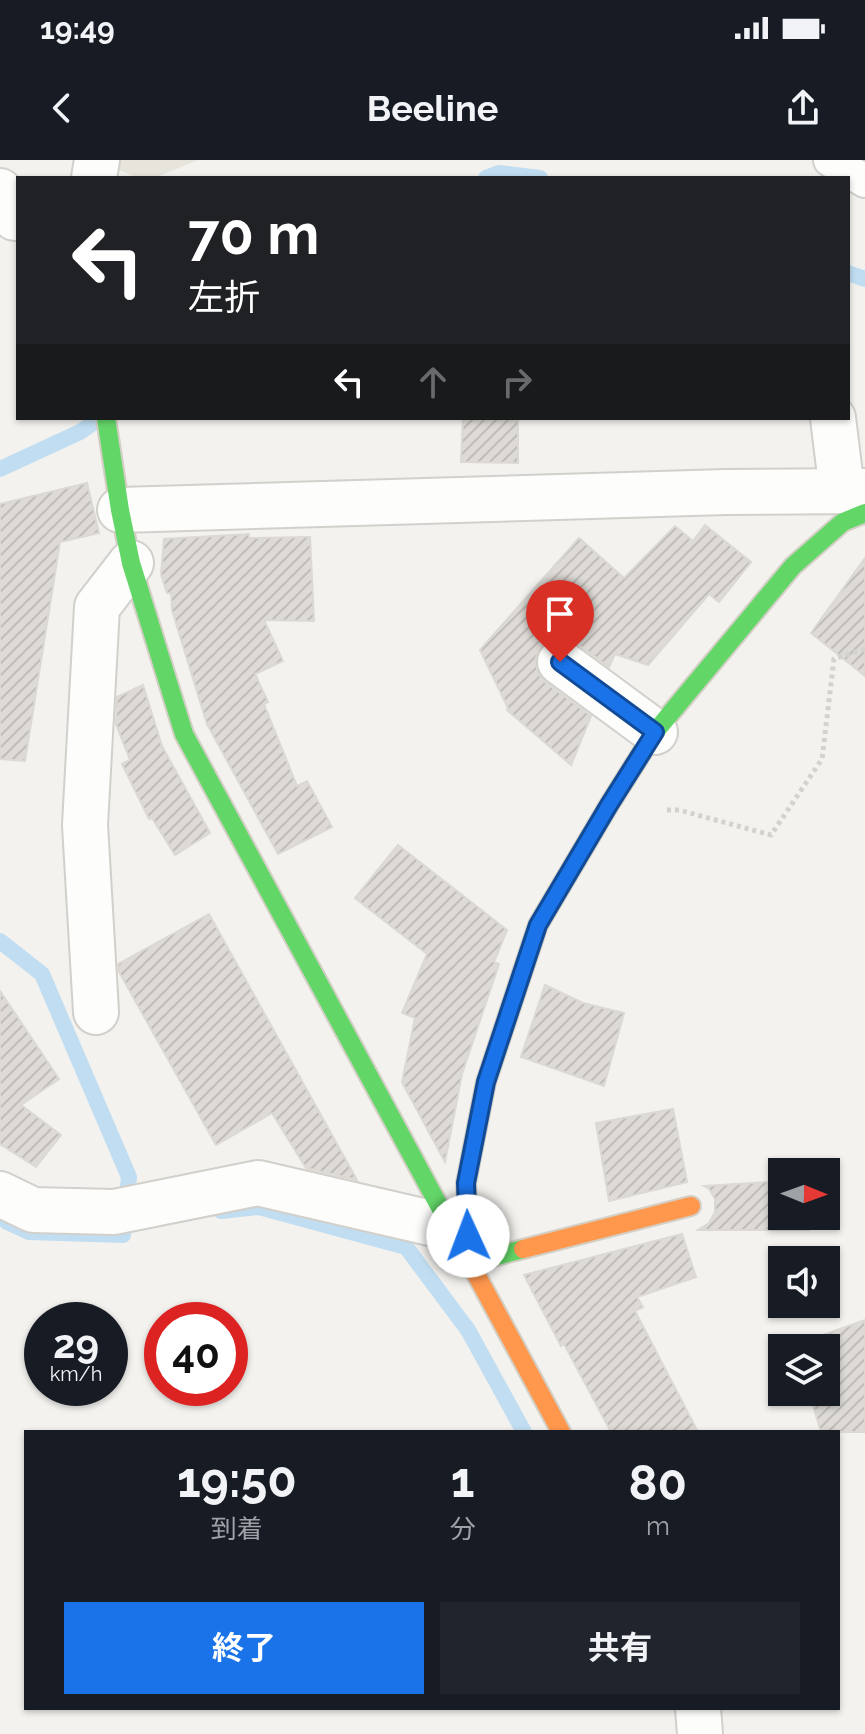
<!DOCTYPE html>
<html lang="ja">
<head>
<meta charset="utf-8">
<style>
  :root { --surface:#171b24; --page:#20242c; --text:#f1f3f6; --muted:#9ea1a6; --accent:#1a73e8 }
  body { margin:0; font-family:Raleway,"Noto Sans JP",sans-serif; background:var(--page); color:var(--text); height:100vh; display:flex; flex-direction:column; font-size:30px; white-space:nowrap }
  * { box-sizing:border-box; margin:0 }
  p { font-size:26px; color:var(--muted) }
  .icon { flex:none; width:44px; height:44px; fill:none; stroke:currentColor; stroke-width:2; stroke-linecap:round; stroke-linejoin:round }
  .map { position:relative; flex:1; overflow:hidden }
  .details { position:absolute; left:24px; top:1270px; width:816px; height:280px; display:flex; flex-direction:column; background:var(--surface); border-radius:0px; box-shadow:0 2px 6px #0004 }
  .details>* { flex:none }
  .top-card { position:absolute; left:16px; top:16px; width:834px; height:244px; border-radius:0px; box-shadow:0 2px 6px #0004; background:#202124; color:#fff; overflow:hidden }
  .needle { width:52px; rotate:91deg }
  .buttons { position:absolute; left:768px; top:998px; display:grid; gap:16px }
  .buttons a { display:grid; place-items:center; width:72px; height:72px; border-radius:0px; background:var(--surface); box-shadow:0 2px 6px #0004; font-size:40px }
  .speed { position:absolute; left:24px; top:1142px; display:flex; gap:16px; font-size:40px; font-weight:700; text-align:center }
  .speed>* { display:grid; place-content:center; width:104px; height:104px; border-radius:50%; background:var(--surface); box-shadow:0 2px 6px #0004; line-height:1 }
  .speed small { font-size:20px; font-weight:400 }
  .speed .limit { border:12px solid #d22; background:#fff; color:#111 }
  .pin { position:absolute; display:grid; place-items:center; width:68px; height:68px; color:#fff; margin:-82px -34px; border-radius:50% 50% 50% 0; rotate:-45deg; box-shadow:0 0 8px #0007 }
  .pin .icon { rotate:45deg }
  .me { position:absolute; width:88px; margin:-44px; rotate:358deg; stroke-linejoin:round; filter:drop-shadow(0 0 6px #0008) }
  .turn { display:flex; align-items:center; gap:28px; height:168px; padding:0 40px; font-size:36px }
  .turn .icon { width:104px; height:104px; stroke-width:2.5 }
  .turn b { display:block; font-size:56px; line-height:68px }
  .lanes { display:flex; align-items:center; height:76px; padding:0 40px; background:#0003; justify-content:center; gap:40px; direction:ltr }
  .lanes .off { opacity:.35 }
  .eta { display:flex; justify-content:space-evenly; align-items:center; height:136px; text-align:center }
  .eta b { font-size:48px; font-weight:700; line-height:56px }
  .action { display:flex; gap:16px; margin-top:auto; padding:16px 40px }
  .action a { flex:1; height:92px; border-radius:0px; background:var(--accent); color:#fff; font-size:32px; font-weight:700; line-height:92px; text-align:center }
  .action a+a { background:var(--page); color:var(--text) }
  .status { display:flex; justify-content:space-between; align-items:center; height:56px; padding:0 40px; background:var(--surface); direction:ltr }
  .status svg { height:22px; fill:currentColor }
  header { display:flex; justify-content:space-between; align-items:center; height:104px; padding:0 40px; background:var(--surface); font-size:36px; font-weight:700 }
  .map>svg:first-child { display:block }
</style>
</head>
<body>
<div class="status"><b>19:49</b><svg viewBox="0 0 49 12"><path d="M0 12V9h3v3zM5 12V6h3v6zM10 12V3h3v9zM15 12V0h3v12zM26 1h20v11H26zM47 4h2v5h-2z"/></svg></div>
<header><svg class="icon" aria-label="back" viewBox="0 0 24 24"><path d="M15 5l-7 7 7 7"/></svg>Beeline<svg class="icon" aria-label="share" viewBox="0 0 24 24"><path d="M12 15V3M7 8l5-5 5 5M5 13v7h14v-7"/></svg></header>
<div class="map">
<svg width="865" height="1574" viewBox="0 0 865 1574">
  <defs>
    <pattern id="building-hatch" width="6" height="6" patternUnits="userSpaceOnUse" patternTransform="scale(2)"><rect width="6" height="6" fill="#dedbd6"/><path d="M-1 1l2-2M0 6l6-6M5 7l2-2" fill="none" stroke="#c0bdb8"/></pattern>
  </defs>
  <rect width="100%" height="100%" fill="#f4f2ee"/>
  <path fill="#e7e4dc" d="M97,0H198L154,18H138Z"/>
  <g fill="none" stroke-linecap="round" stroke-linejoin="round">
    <g stroke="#c0ddf1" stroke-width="16">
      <path d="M486,18L499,13L540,18"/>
      <path d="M848,113L865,119"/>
      <path d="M0,309L80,272L100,258"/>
      <path d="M0,781L42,814L129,1017L123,1075L29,1072L7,1062"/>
      <path d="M221,1051L259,1047L406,1087L468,1170L524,1272"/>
    </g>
  </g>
  <g fill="url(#building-hatch)" stroke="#dcd9d4" stroke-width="2">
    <path d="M463,258H518V303L461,302Z"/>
    <path d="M87,323L99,373L60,382L25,601L0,599V344Z"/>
    <path d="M705,365L751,402L719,442L709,434L648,505L615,494L609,507L575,482L564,477L549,480L540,488L535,500L538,513L545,522L591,556L571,605L507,550L508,548L480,490L579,378L624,418L675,366L693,381Z"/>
    <path d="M249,374V378L310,377L314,461L264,460L283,501L255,514L268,542L264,544L297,626L307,621L332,667L278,694L207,564L172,450L171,433H167L161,415L164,379Z"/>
    <path d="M865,398V516L811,473Z"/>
    <path d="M143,525L162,586L210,673L175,695L152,658L149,659L122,604L130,600L116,564L117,537Z"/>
    <path d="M398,685L507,770L494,802L499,804L462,914L445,1002L402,922L415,858L402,853L427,794L355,738Z"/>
    <path d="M209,754L357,1020L306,1008L272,953L216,985L119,812L118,804Z"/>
    <path d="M545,825L583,843L624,853L604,926L521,897Z"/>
    <path d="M0,831L59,919L21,945L61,975L36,1007L0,984Z"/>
    <path d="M673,949L687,1022L609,1041L596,963Z"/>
    <path d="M782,1021V1056H808L809,1070H698L709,1063L715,1052V1039L709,1029L704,1026Z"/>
    <path d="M682,1074L696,1117L637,1137L643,1147L635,1151L698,1272H611L564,1184L561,1186L524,1115Z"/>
    <path d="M865,1160V1272H821L809,1232H826V1188H795V1185Z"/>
  </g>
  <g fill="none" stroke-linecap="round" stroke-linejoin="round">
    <g stroke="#d2d0cb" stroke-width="36">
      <path id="lane" d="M830,0L865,21"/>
    </g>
    <g stroke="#d2d0cb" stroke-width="48">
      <g id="street">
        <path d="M94,18L97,0"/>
        <path d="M0,31L15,58H18"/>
        <path d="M833,258L842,331"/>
        <path d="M120,350L726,332L865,331"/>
        <path d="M560,502L655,572"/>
        <path d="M96,852L85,665L97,447L131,403"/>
        <path d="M0,1034L33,1050L114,1052L258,1023L452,1068"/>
        <path d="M698,1548L700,1574"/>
      </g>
    </g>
    <g stroke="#d3cfc5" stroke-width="22">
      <g id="fast">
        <path d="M106,258L120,350L131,403L184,574L470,1103L523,1089"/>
        <path d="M480,952L486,922L538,765L609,645L655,572L793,406L843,362L865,353"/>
      </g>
    </g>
    <g stroke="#d3cfc5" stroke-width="22">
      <g id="slow">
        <path d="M480,952L466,1023L470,1103L561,1272"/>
        <path d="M523,1089L691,1046"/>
      </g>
    </g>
    <path stroke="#d3d2cc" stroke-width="5" stroke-dasharray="4 4" stroke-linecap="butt" d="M667,650H679L771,675L822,599L834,499L865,489"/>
    <use href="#lane" stroke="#fdfdfc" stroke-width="32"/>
    <use href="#street" stroke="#fdfdfc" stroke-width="44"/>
    <use href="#fast" stroke="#63d668" stroke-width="18"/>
    <use href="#slow" stroke="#ff974d" stroke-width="18"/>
  </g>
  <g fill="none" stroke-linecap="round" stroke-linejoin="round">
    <g stroke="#114b97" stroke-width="20">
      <path id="route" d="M468,1076L466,1023L486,922L538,765L609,645L655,572L560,502"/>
    </g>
    <use href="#route" stroke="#1a73e8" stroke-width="14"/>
  </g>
</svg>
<div class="buttons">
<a><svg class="needle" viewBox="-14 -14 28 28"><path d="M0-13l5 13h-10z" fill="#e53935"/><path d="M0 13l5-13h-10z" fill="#9ea1a6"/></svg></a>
<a><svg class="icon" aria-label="sound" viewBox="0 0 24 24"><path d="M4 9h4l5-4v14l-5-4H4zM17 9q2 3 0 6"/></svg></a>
<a><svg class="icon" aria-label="layers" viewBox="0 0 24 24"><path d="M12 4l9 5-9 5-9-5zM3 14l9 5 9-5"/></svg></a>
</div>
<div class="speed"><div>29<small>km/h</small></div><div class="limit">40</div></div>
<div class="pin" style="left:560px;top:502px;background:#d93025"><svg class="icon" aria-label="arrive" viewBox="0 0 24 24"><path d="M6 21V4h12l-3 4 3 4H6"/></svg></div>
<svg class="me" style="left:468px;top:1076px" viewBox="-20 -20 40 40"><circle r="19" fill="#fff"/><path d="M0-13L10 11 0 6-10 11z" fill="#1a73e8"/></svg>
<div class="top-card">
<div class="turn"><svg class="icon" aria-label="left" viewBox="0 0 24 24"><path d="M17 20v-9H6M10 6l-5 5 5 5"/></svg><div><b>70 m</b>左折</div></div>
<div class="lanes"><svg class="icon" aria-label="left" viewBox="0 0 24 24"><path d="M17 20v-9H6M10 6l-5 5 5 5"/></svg><svg class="icon off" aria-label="ahead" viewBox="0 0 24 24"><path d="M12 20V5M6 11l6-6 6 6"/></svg><svg class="icon off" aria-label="right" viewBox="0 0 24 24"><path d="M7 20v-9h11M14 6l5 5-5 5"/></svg></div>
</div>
<section class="details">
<div class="eta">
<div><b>19:50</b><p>到着</p></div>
<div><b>1</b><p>分</p></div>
<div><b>80</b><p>m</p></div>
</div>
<div class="action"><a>終了</a><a>共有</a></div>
</section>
</div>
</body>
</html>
